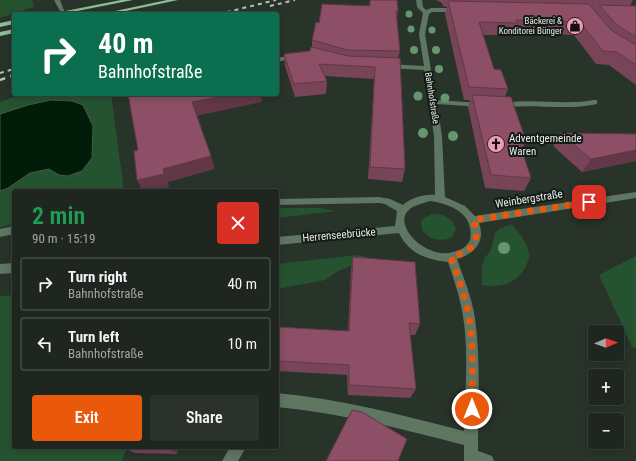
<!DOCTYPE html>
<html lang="en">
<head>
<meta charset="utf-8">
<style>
  :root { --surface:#1e261f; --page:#2b322c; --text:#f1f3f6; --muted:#a1a5a4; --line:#3c433d; --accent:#ea580c }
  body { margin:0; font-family:"Roboto Condensed",sans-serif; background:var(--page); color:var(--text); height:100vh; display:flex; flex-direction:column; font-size:15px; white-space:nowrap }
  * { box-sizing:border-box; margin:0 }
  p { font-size:13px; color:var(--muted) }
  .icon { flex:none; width:22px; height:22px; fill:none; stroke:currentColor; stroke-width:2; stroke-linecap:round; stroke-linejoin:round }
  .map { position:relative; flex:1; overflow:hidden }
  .details { position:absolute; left:12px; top:189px; width:267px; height:260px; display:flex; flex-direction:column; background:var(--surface); border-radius:4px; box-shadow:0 2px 10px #0003,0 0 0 1px var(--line) }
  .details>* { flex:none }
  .hud { position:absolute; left:12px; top:12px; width:267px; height:84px; border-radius:4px; box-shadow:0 2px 10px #0003,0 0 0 1px var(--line); background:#0b6e4f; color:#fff; overflow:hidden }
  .needle { width:26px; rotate:88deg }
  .fabs { position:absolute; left:588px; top:325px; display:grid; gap:8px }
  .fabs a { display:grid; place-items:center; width:36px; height:36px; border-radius:4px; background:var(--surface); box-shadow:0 2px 10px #0003,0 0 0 1px var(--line); font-size:20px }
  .pin { position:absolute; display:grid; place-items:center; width:34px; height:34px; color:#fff; margin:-17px; border-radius:8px; box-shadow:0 2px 6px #0006 }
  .me { position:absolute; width:44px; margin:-22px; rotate:0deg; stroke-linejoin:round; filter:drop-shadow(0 0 3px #0008) }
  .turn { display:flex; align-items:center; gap:14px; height:84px; padding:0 20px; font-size:18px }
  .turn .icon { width:52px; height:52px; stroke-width:2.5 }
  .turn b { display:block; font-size:28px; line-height:34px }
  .round { display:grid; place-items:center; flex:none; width:42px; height:42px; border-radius:4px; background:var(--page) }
  .overview { display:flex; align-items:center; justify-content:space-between; height:68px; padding:0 20px }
  h1 { font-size:24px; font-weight:600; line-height:30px; color:#1e9e55 }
  .primary-button { display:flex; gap:8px; margin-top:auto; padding:8px 20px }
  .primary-button a { flex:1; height:46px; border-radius:4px; background:var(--accent); color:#fff; font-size:16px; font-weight:600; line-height:46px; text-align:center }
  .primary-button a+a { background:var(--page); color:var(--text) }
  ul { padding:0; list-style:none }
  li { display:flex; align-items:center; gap:12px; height:54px; margin:0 8px 6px; padding:0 12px; border:2px solid var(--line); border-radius:4px }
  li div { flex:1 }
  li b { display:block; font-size:15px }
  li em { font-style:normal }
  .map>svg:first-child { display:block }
</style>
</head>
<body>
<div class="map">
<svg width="636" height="461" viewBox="0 0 636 461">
  <rect width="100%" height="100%" fill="#283329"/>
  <g fill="#255330">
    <path d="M0,0H32L34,7L0,18Z"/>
    <path d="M23,94H111L124,191H14V224L0,227V102Z"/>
    <path d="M277,208H319L337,211L277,218Z"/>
    <path d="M432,214C443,214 452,217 456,229L452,237C440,244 420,238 421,221L424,218Z"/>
    <path d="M512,224C518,232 528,243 529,253C530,258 527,264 525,268C515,285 500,288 482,285V267L484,259L491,250L495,233L499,229Z"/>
    <path d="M358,255L370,258L338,271L325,280L277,289V264Z"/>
    <path d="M636,256V348L632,347L599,275Z"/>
    <path d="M14,295V447H127L122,461H0V296Z"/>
  </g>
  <path fill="#011c08" stroke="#455a4b" d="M51,100L72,101L83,105L93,126L92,158L82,171L68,176L59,175L49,169L30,173L8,188L0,191V114L28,105Z"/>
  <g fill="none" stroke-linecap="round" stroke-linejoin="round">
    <g fill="#5f7663" fill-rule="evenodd">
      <path d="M54,0H60L65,13H61Z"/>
      <path d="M416,0H422L423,7L426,10L431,8H459L462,10L459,12H432L429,14L425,34L436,100L481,103L485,105L481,107L437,104L442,136L445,197L465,206L475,216L636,192V198L479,223C486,242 474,254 457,259C464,279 472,298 475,318C481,362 478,407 478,451L492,456L494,461H464V445C402,429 341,413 277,407V393C341,399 402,415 464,431C465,393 469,353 463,316C460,297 454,280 448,262C427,260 408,253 399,233L277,245V237L395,226L397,211L385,204L379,203L277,205V199L379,197L390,199L403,205C410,198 425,194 435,195L434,136L424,70L387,68L384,66L387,64L424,66L419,34L423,13L417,7ZM430,201C451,204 475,214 470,240C467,247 461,250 453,252C425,261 385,219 415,206C419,204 425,203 430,201Z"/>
      <path d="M297,54L299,55V57L277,62V58Z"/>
      <path d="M594,100H597V104C565,111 533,103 501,108L497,106L498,104C530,97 563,106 594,100Z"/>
      <path d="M14,226V234L0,237V229Z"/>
      <path d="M14,263V273L0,274V264Z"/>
      <path d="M230,447H246L238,461H222Z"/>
    </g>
    <g fill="#8dbc95" fill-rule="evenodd">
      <path d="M121,0H133L62,14H50Z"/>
      <path d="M167,0H178L112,14H101Z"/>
      <path d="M14,20V24L0,27V23Z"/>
      <path d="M14,29V33L0,36V32Z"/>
    </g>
    <g stroke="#b9c1ba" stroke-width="2" stroke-dasharray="4 4" stroke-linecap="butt">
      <path d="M270,6L295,0"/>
      <path d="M219,14L276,0"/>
      <path d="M0,73L14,69"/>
    </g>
    <path stroke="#b9c1ba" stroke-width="2.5" stroke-dasharray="5.5 5.5" stroke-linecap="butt" d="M0,80L14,75"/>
  </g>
  <g fill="#66966f">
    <circle cx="409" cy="14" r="3.5"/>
    <circle cx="411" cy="29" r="3.5"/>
    <circle cx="432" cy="30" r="3.5"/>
    <circle cx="414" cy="50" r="4"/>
    <circle cx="436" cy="50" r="4"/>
    <circle cx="439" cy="69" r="4"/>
    <circle cx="418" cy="96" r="4.5"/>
    <circle cx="445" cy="98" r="4.5"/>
    <circle cx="423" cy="133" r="5"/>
    <circle cx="453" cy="136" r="5"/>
    <circle cx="504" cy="248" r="6"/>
  </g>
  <g fill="#784458">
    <path d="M370,0H397L398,11L397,19L400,51L398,58L405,169L402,182L368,179L374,79L324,76L327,81L326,94L295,97L285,66L284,54L310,51L312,47V40L319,23L369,6Z"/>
    <path d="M436,0H633L630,6H636V85L609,65L596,64L574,35L514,33L513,35H483L494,69L508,89L505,97L526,141L522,149L531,178L524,191L485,188L468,107L470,100H464L445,14L447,7L443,6L442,3Z"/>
    <path d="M560,133L636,134V161L582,172L553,146Z"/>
    <path d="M353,257L420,324L415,335H410L416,389L410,398L348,395L347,375L277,371V327L348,331L351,270Z"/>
    <path d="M125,447H178L177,454L135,453L125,448Z"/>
  </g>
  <g fill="#623747">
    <path d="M234,94H261L262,102L196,116L192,102Z"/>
    <path d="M636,150V161L582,172L591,159Z"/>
    <path d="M211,156L215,169L168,182L169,187L152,191H142L137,180L163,169Z"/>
    <path d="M169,447H178L177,454L168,448Z"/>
  </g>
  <g fill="#8c4f66" stroke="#623747">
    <path d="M370,0H397L398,11H396L400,51L348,50L312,40L316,22L319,23L322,4L370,6Z"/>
    <path d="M448,1L589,4L611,30L636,45V65L617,52L603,51L580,22L516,20L518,23L479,22L494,69L501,70L508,89L469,87Z"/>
    <path d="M599,5L636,6V37L617,25Z"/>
    <path d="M311,47L348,56L400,58L405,169L370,167L375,67L319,64L327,81L294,84L284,54L310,51Z"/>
    <path d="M128,94H234L192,102L211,156L163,169L164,174L137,180L134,151L138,150Z"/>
    <path d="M472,95L511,97L526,141H519L531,178L491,175Z"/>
    <path d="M560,133L636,134V150L591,159Z"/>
    <path d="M353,257L415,262L420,324L409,323L416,389L349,385V365L277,361V327L349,331Z"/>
    <path d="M352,410L362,412L407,439L398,461H326Z"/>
    <path d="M125,447H169L168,448H125Z"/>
  </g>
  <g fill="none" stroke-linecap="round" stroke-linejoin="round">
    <path stroke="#ea580c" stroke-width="7" stroke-dasharray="0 12.6" d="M472,409C472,378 474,347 469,316C465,296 458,277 451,257C472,252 482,241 473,220L589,202"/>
  </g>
  <defs>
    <g id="shop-disc" transform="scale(0.9)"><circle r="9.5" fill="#ef9ab8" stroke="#141915"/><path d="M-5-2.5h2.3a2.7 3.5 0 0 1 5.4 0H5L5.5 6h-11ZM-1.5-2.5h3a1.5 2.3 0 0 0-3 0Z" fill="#111"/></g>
    <g id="church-disc" transform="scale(0.9)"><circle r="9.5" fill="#ef9ab8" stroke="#141915"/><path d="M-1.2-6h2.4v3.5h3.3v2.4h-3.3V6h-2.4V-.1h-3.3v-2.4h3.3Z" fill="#111"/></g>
  </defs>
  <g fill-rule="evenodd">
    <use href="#shop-disc" x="575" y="26"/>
    <use href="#church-disc" x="496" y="144"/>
  </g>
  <g text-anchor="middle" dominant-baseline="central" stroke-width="4" stroke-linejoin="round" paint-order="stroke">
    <g font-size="9" fill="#e5ece6" stroke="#141915" text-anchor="end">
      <text x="562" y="21">Bäckerei &amp;<tspan x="562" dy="10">Konditorei Bünger</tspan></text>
    </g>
    <g font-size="9" fill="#e5ece6" stroke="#141915">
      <text transform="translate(432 98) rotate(81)">Bahnhofstraße</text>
    </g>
    <g font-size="11" fill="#e5ece6" stroke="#141915" text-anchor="start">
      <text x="509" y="138">Adventgemeinde<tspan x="509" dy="13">Waren</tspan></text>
    </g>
    <g font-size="11" fill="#e5ece6" stroke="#141915">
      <text transform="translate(529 199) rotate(-9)">Weinbergstraße</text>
      <text transform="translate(339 235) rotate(-5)">Herrenseebrücke</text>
    </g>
  </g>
</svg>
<div class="fabs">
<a><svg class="needle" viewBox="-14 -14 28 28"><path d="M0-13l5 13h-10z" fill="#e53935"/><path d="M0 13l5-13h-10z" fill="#a1a5a4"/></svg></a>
<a>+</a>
<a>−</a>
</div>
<div class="pin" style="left:589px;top:202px;background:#d93025"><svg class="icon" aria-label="arrive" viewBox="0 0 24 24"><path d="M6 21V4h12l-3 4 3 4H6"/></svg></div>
<svg class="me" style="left:472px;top:409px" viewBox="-20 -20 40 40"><circle r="17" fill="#ea580c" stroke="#fff" stroke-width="3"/><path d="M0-11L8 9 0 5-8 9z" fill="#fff"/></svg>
<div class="hud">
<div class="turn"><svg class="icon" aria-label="right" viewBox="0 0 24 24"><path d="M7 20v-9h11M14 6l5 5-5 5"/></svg><div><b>40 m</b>Bahnhofstraße</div></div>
</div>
<section class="details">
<div class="overview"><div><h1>2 min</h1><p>90 m · 15:19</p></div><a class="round" style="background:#d93025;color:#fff"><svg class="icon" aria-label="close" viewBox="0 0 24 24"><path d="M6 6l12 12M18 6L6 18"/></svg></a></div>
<ul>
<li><svg class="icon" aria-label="right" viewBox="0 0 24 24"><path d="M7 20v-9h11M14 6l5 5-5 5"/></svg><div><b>Turn right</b><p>Bahnhofstraße</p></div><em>40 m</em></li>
<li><svg class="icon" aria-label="left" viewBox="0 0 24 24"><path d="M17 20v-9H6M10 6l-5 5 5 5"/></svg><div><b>Turn left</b><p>Bahnhofstraße</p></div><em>10 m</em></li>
</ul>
<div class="primary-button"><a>Exit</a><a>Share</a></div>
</section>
</div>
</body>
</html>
